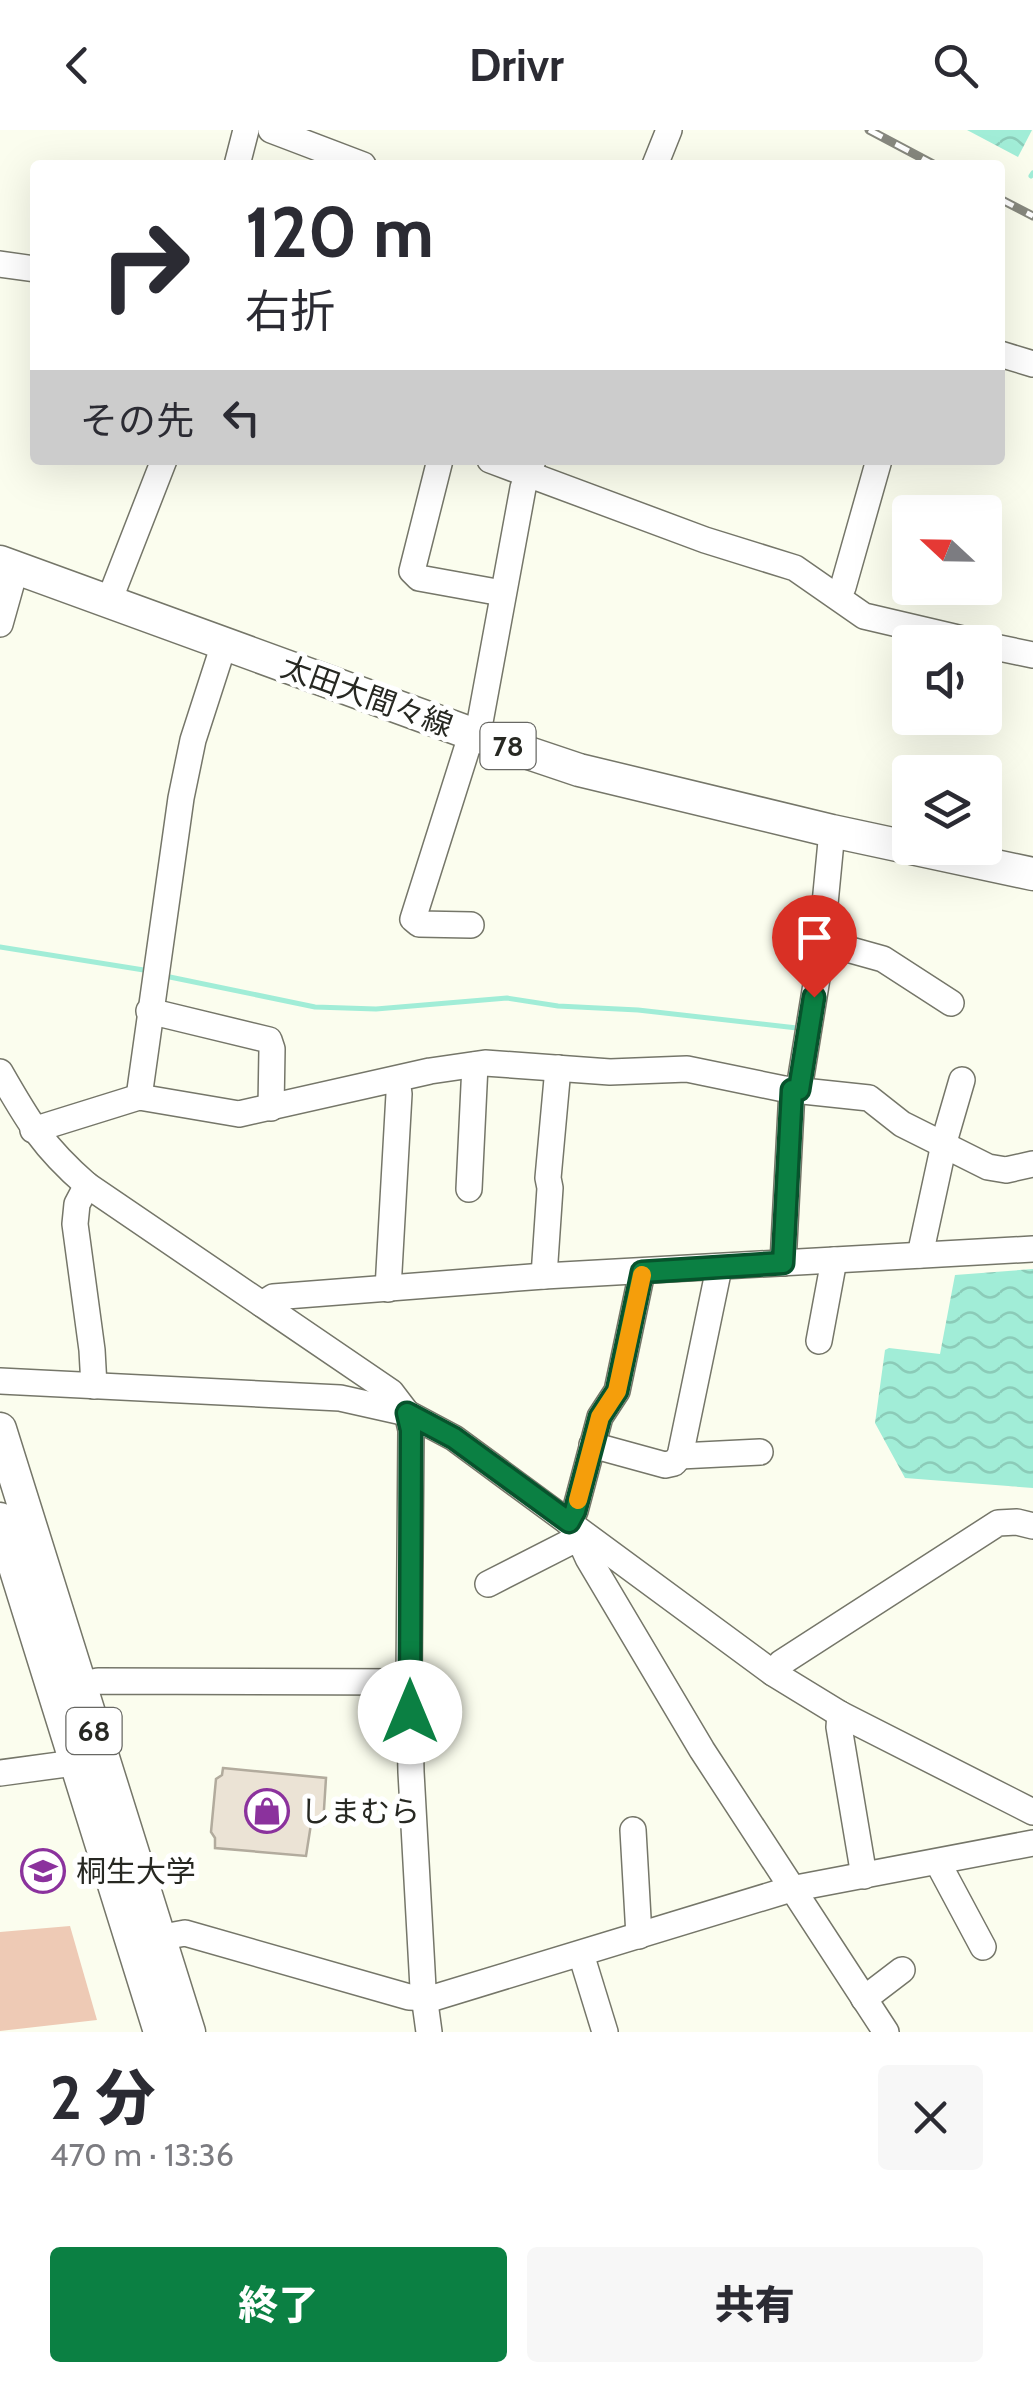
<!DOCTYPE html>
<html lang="ja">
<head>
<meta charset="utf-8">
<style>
  :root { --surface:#fff; --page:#f7f7f7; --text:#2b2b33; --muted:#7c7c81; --accent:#0b8043 }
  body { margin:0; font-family:Cabin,"Noto Sans JP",sans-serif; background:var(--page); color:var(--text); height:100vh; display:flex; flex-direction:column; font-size:38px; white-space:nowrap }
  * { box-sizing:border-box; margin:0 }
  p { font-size:32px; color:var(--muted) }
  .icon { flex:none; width:55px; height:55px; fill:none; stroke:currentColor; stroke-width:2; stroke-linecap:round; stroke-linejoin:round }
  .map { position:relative; height:1902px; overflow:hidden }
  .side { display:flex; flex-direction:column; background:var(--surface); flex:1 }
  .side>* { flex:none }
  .hud { position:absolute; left:30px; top:30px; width:975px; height:305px; border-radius:10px; box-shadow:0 10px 40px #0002; background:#fff; color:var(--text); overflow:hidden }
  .needle { width:65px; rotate:292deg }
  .buttons { position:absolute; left:892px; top:365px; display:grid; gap:20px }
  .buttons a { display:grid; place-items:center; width:110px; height:110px; border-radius:10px; background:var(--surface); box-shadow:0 10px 40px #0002; font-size:50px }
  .pin { position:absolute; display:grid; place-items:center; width:85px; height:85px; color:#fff; margin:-102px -42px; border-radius:50% 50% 50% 0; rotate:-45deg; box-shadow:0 0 10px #0007 }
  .pin .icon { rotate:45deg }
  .me { position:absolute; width:110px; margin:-55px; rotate:0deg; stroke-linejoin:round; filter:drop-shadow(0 0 8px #0008) }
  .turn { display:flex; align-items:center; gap:35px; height:210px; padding:0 50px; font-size:45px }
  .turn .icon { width:130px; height:130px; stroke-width:2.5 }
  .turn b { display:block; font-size:70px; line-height:85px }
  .then { display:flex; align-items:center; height:95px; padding:0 50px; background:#0003; gap:20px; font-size:38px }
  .round { display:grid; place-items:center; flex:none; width:105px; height:105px; border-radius:10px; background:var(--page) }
  .summary { display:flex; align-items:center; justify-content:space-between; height:170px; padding:0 50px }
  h1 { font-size:60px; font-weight:800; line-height:75px }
  .primary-button { display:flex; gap:20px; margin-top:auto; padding:20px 50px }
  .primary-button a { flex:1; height:115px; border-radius:10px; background:var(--accent); color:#fff; font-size:40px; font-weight:800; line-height:115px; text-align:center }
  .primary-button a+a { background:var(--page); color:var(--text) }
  header { display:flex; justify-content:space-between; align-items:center; height:130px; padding:0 50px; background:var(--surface); font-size:45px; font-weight:800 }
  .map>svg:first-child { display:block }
</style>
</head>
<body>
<header><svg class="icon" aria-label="back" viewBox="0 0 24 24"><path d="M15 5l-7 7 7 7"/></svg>Drivr<svg class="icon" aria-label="search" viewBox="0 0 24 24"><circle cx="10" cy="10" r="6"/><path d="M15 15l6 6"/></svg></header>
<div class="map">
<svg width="1033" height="1902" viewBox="0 0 1033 1902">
  <defs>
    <pattern id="water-waves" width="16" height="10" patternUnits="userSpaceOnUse" patternTransform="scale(2.5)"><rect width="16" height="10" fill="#a1edd7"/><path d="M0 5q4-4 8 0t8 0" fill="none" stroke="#8bcbb8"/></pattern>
  </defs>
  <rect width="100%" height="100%" fill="#fbfdee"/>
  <path fill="#eecab5" d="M70,1796L97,1890L0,1901V1802Z"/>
  <g fill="url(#water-waves)">
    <path d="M967,0H1032L1018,27Z"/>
    <path d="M1033,1139V1358L905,1348L875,1293L885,1220L889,1218L940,1224L955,1145Z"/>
  </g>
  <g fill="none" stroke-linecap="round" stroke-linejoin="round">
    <g stroke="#a1edd7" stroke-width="5">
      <path d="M1031,46L1033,43"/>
      <path d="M0,817L150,841"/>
      <path d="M165,846L315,877L376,879L507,868L558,876L638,880L797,898"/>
    </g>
  </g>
  <path fill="#ebe3d5" stroke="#b2ab9d" stroke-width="2.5" d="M223,1638L326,1648L323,1695L311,1694L306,1726L215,1718V1708L211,1702L216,1649L222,1645Z"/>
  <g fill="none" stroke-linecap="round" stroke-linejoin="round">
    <g stroke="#757669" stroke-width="28">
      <g id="minor">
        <path d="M271,0L363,35"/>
        <path d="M237,35L246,0"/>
        <path d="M655,35L669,0"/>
        <path d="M0,134L35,139"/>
        <path d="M1000,224L1033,234"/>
        <path d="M440,330L412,441L419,448L502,463"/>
        <path d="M490,330L705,410L795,438L864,486L975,512"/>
        <path d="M836,466L843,457L879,330"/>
        <path d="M109,471L164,330"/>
        <path d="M0,494L16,437"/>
        <path d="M985,515L1033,525"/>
        <path d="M471,795L419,794L413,789L469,612L480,592L523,358L533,330"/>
        <path d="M822,812L883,829L951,873"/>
        <path d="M149,881L269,910L272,919L271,978"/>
        <path d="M0,942C28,991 43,1017 87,1055L391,1262L407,1283L411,1300L409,1552L411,1642L423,1858L429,1902"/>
        <path d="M799,959L819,836L832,701"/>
        <path d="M139,967L181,668L193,610L224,514"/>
        <path d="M33,1000L139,967L239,984L430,941L485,933L610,942L687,939L784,959L869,968L902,994L988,1037L1006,1040L1033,1034"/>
        <path d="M87,1055L77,1074L75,1094L92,1220L94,1256"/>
        <path d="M469,1059L475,935"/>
        <path d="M920,1125L946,1005L962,950"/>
        <path d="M783,1133L792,960"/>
        <path d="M544,1146L550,1058L548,1048L558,938"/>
        <path d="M388,1159L399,964L397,950"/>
        <path d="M262,1174L273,1167L544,1146L1033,1119"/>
        <path d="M819,1211L834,1130"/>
        <path d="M0,1251L340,1268L407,1283L454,1308L773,1543L840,1584L1033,1682"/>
        <path d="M592,1315L665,1335L674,1333L680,1326L719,1138"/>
        <path d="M680,1326L760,1322"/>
        <path d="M569,1393L575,1381L600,1287L617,1261L642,1142"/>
        <path d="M488,1454L584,1405L583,1417L588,1428L702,1620L886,1902"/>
        <path d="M773,1543L781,1533L998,1393L1017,1392L1033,1396"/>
        <path d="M79,1555L98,1551L409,1552"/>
        <path d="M840,1584L839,1597L864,1746"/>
        <path d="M0,1643L74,1633"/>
        <path d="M633,1700L639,1806"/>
        <path d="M938,1733L983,1817"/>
        <path d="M142,1811L185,1803L409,1867L433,1868L791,1759L1033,1713"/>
        <path d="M581,1824L605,1902"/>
        <path d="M864,1869L902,1840"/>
      </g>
    </g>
    <g stroke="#757669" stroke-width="35">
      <g id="major">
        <path d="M0,432L475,605L579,640L832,701L1033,744"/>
        <path d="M0,1299L189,1902"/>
        <path d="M0,1389L160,1902"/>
      </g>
    </g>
    <use href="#minor" stroke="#fff" stroke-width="25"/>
    <use href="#major" stroke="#fff" stroke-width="32"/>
    <g stroke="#87887e" stroke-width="9">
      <g id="rail">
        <path d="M869,0L935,35"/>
        <path d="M1000,69L1033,86"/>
      </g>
    </g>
    <use href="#rail" stroke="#fff" stroke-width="5" stroke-dasharray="15" stroke-linecap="butt"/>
  </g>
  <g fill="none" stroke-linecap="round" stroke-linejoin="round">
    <g stroke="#07532c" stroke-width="25">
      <path id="route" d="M410,1582L411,1300L407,1283L454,1308L569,1392L575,1381L600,1287L617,1261L642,1142L783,1133L792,960H799L814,867"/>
    </g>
    <use href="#route" stroke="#0b8043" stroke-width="18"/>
    <path stroke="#f59e0b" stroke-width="18" d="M578,1370L600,1287L617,1261L642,1145"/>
  </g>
  <defs>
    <g id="shop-ring" transform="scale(2.25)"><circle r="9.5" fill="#fff" stroke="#8b329d" stroke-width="1.5"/><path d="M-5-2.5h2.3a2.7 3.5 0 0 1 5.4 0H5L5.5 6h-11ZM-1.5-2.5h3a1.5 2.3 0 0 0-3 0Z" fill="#8b329d"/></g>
    <g id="university-ring" transform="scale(2.25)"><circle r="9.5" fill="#fff" stroke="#8b329d" stroke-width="1.5"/><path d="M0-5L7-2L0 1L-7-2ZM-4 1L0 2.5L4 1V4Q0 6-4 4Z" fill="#8b329d"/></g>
  </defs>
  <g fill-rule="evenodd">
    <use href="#shop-ring" x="267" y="1681"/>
    <use href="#university-ring" x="43" y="1741"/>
  </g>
  <g text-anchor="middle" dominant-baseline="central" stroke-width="10" stroke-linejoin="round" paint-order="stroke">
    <g fill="#fff" stroke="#686864" stroke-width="2.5">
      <rect x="480.5" y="593" width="55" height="46" rx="8"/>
      <rect x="66.5" y="1578" width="55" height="46" rx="8"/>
    </g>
    <g font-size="28" font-weight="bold" fill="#272822">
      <text x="508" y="616">78</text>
      <text x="94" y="1601">68</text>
    </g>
    <g font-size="30" fill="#272822" stroke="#fff">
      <text transform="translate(367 566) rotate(20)">太田大間々線</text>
    </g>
    <g font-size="30" fill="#272822" stroke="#fff" text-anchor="start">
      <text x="300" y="1681">しまむら</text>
      <text x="76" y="1741">桐生大学</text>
    </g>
  </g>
</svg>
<div class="buttons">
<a><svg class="needle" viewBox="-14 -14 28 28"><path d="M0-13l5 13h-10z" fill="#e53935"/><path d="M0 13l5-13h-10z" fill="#7c7c81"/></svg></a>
<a><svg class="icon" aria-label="sound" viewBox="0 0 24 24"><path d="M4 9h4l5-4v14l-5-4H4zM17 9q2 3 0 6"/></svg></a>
<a><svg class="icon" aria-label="layers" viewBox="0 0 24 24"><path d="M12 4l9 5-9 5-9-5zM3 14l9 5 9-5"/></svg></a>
</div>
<div class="pin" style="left:814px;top:867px;background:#d93025"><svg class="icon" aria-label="arrive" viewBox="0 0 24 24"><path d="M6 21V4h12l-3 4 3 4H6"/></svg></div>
<svg class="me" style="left:410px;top:1582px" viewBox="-20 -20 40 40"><circle r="19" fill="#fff"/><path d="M0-13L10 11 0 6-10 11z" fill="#0b8043"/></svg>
<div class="hud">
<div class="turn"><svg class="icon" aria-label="right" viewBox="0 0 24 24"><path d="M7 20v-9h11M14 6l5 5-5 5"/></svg><div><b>120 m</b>右折</div></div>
<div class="then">その先<svg class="icon" aria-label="left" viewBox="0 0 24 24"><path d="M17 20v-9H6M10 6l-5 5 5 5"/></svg></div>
</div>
</div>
<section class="side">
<div class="summary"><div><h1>2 分</h1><p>470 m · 13:36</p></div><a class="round"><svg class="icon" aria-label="close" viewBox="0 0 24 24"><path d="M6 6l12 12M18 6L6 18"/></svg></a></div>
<div class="primary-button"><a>終了</a><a>共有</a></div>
</section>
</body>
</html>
